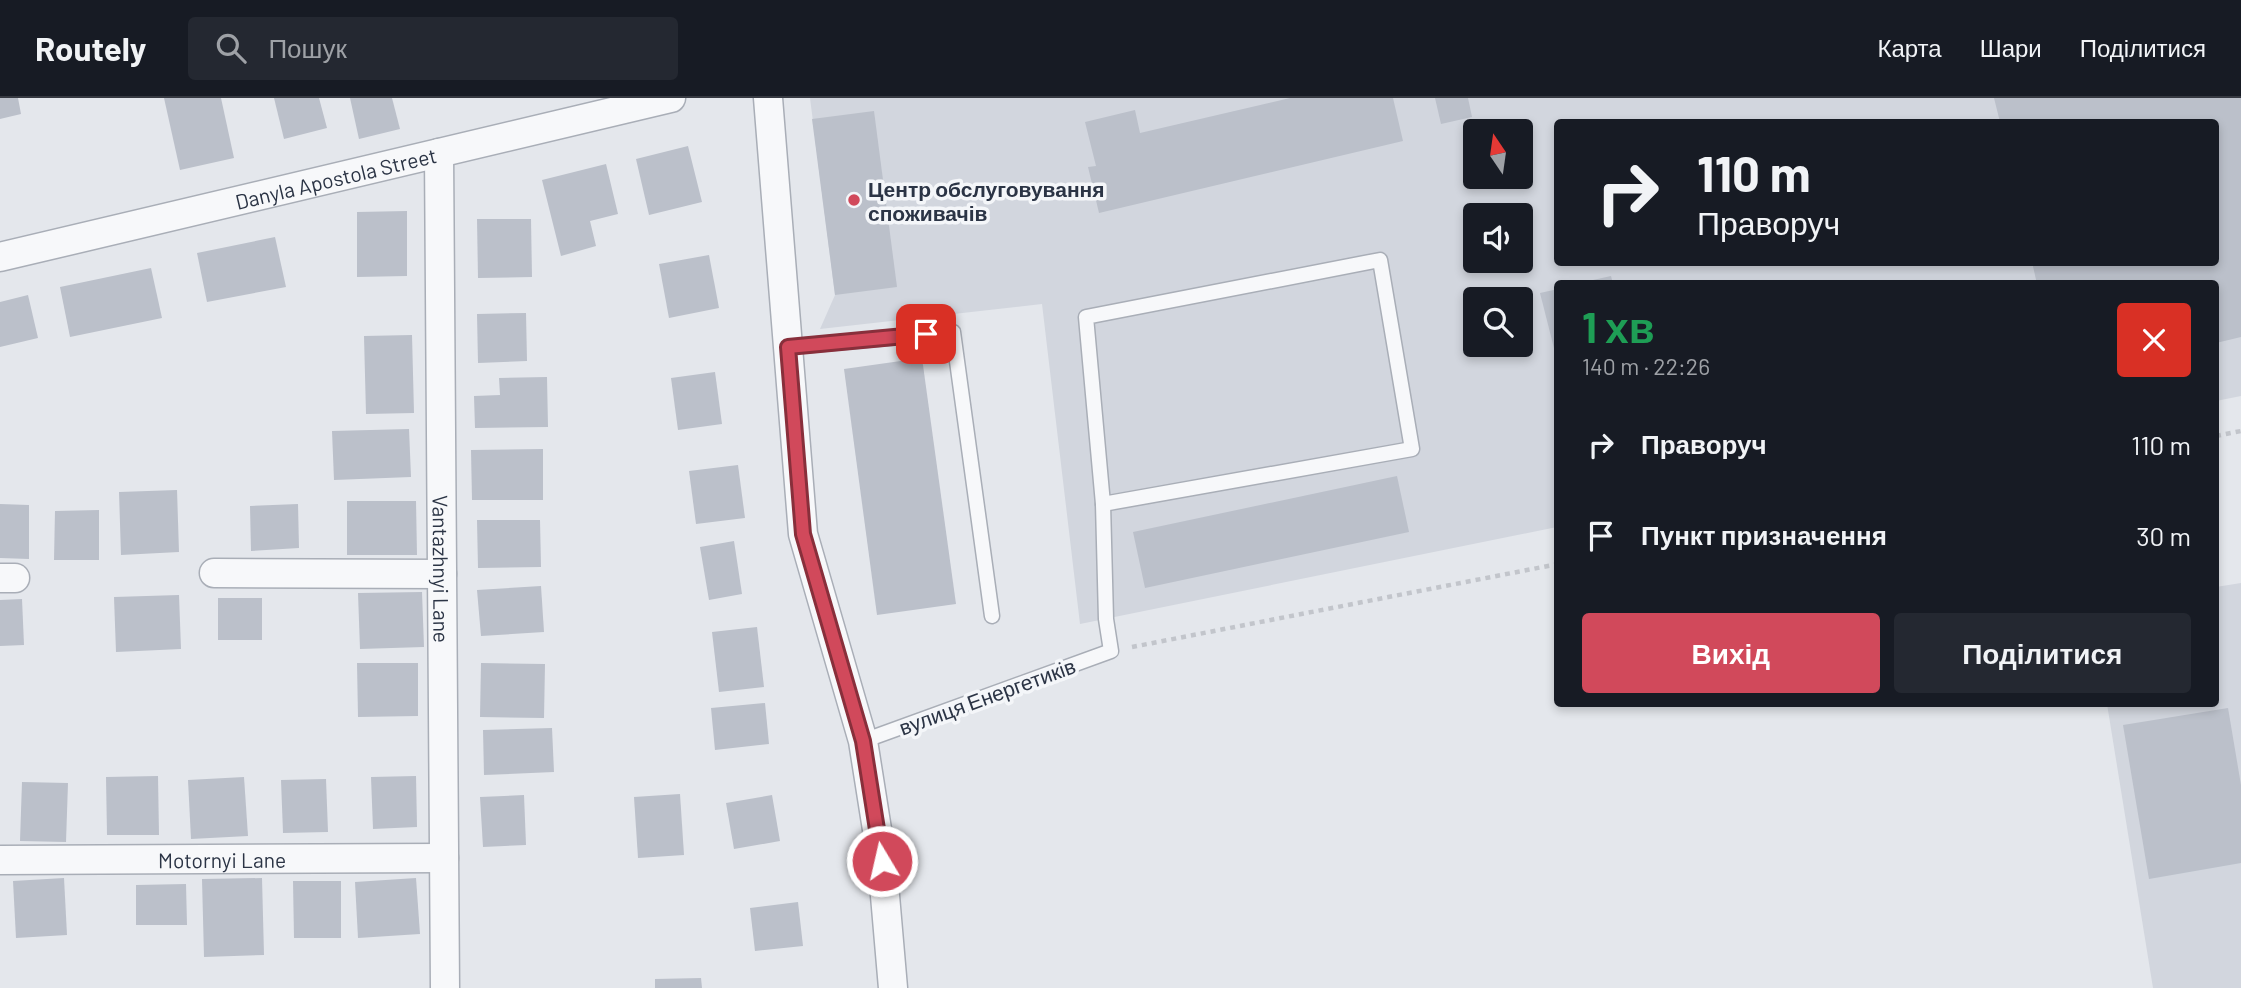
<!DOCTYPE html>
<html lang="uk">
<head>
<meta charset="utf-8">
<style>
  :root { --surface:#171b24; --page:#242831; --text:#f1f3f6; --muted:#9ea1a6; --line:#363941; --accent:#d1495b }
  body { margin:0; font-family:Barlow,sans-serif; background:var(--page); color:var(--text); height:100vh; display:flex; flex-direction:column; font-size:26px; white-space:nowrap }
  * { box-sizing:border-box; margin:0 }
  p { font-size:23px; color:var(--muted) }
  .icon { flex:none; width:38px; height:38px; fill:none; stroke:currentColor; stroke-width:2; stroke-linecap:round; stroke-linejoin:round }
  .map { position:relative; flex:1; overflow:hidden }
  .panel { position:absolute; left:1554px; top:182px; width:665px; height:427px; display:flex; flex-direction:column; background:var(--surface); border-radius:7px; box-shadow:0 4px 10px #0003 }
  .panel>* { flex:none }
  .guide { position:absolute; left:1554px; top:21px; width:665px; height:147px; border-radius:7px; box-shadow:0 4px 10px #0003; background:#171b24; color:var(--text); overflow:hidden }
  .needle { width:46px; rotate:347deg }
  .controls { position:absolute; left:1463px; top:21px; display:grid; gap:14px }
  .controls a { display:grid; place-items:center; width:70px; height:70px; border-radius:7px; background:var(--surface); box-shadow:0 4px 10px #0003; font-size:35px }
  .pin { position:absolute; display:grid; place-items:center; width:60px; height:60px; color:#fff; margin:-30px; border-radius:14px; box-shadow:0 4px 10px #0006 }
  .me { position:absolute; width:77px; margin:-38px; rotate:351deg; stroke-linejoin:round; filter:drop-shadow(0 0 5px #0008) }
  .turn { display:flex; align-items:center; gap:24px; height:147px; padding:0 28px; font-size:32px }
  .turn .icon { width:91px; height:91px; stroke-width:2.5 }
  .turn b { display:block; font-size:49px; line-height:60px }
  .round { display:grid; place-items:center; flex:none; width:74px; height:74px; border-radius:7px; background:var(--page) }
  .summary { display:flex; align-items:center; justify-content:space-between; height:119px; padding:0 28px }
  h1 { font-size:42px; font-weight:700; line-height:52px; color:#1e9e55 }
  .button { display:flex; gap:14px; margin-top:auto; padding:14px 28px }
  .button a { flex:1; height:80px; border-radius:7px; background:var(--accent); color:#fff; font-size:28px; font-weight:700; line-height:80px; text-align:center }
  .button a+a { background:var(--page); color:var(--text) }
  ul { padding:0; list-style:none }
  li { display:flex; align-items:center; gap:21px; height:91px; padding:0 28px }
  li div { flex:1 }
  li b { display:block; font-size:26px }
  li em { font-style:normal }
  header { display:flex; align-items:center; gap:42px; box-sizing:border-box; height:98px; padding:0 35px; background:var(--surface); border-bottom:2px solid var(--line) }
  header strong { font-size:33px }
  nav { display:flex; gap:38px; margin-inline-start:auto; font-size:24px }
  .search { width:490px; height:63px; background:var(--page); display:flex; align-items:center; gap:18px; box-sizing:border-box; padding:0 24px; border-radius:7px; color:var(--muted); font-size:26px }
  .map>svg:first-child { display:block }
</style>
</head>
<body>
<header>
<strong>Routely</strong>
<div class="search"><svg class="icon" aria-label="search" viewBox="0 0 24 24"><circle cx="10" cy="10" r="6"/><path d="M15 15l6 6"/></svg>Пошук</div>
<nav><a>Карта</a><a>Шари</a><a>Поділитися</a></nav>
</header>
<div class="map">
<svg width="2241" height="890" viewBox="0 0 2241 890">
  <rect width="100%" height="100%" fill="#e4e7ec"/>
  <g fill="#d2d6de" fill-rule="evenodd">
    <path d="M810,0H2241V298L2216,303V186H1558L1557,429L1080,526L1042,206L820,231L835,197ZM1558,24H2216V164H1558ZM1475,33H1521V79H1475ZM1475,117H1521V163H1475ZM1475,201H1521V247H1475Z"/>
    <path d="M2241,485V890H2153L2107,606H2216V489Z"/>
  </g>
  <g fill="#bbc0ca">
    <path d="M0,0H18L21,16L0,21Z"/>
    <path d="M164,0H221L234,60L180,72Z"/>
    <path d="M274,0H319L327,30L284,41Z"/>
    <path d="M350,0H392L400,31L359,41Z"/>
    <path d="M1290,0H1393L1403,43L1099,115L1088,69L1096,68L1085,24L1135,12L1140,35Z"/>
    <path d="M1435,0H1468L1472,19L1441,26Z"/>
    <path d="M1994,0H2241V239L2216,245V186H2037L2032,164H2216V24H2000Z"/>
    <path d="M874,13L897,189L835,197L812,21Z"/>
    <path d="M688,48L702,104L649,117L636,61Z"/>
    <path d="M606,66L618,116L590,123L596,148L561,158L542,82Z"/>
    <path d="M407,113V178L357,179V114Z"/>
    <path d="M477,121H531L532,179L478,180Z"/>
    <path d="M275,139L286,189L207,204L197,155Z"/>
    <path d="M709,157L719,210L669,220L659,166Z"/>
    <path d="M151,170L162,220L70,239L60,189Z"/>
    <path d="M1611,178L1613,186H1584V184Z"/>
    <path d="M1558,191V262H1557L1540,195Z"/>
    <path d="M28,197L38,240L0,249V204Z"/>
    <path d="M526,215L527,263L478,265L477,216Z"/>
    <path d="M412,237L414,315L366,316L364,238Z"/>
    <path d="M922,260L956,506L877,517L844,271Z"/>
    <path d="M715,274L722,326L678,332L671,280Z"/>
    <path d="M547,279L548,329L475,330L474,298L500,297L499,280Z"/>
    <path d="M409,331L411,379L334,382L332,333Z"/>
    <path d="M543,351V402H472L471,352Z"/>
    <path d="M738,367L745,420L696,426L689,373Z"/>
    <path d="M1397,378L1409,434L1145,490L1133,434Z"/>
    <path d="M177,392L179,454L121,457L119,394Z"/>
    <path d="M347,403H416L417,457H347Z"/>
    <path d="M0,406L29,407V461L0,460Z"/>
    <path d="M298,406L299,450L251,453L250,408Z"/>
    <path d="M99,412V462H54L55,413Z"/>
    <path d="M477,422H540L541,469L478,470Z"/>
    <path d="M734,443L742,496L709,502L700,449Z"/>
    <path d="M541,488L544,534L481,538L477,492Z"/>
    <path d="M422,494L424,549L360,551L358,495Z"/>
    <path d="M179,497L181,551L116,554L114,499Z"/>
    <rect x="218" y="500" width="44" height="42"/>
    <path d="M22,501L24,547L0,548V502Z"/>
    <path d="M757,529L764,589L719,594L712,534Z"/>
    <path d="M357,565H418V618L358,619Z"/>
    <path d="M481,565L545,566L544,620L480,619Z"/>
    <path d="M765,605L769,646L715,652L711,610Z"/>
    <path d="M2228,610L2241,687V765L2149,781L2123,627Z"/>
    <path d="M552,630L554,674L484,677L483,632Z"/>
    <path d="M158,678L159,737H107L106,679Z"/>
    <path d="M416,678L417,729L373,731L371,679Z"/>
    <path d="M244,679L248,738L191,741L188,682Z"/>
    <path d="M326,681L328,734L283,735L281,682Z"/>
    <path d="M22,684L68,685L66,744L20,743Z"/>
    <path d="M680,696L684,757L638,760L634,699Z"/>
    <path d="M524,697L526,747L483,749L480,699Z"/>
    <path d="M772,697L780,743L734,751L726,705Z"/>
    <path d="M64,780L67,837L16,840L13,783Z"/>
    <path d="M262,780L264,857L204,859L202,781Z"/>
    <path d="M416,780L420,836L358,840L355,784Z"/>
    <path d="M293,783H341V840H294Z"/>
    <path d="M186,786L187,827H136V787Z"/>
    <path d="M798,804L803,848L755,853L750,810Z"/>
    <path d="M701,880L702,890H655V881Z"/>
  </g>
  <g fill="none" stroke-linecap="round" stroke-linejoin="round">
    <g stroke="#a9aeb7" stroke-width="17">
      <g id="service">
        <path d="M1380,162L1412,351L1103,406L1086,219Z"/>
        <path d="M788,249L953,234L992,518"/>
        <path d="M863,643L1111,553L1106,521L1103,406"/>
      </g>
    </g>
    <g stroke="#a9aeb7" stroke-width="31">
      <g id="minor">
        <path d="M768,0L803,436L863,643L882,763L893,890"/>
        <path id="s1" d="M439,55L445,890"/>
        <path id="s2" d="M0,159L671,0"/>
        <path d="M214,475L442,476"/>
        <path d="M0,480H15"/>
        <path id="s3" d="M0,762L444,760"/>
      </g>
    </g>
    <g stroke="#c2c5cb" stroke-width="4.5" stroke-dasharray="5 5" stroke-linecap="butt">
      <path d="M2216,338L2241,333"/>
      <path d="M1132,549L1558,466"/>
    </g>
    <use href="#service" stroke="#f7f8fa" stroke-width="14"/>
    <use href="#minor" stroke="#f7f8fa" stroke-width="28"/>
  </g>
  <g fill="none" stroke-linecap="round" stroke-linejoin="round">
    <g stroke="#882f3b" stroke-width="18">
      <path id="route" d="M882,763L863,643L803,436L788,249L926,236"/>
    </g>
    <use href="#route" stroke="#d1495b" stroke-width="12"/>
  </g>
  <circle fill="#d1495b" stroke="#f4f6f9" stroke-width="2.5" cx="854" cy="102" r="7"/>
  <g text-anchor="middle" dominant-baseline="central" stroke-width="7" stroke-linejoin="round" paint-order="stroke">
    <g font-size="21" fill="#2b3445" stroke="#f4f6f9">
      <text stroke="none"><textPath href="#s2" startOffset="345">Danyla Apostola Street</textPath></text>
      <text stroke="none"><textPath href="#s1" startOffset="416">Vantazhnyi Lane</textPath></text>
      <text transform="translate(987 598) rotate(-20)">вулиця Енергетиків</text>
      <text stroke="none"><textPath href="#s3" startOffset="222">Motornyi Lane</textPath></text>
    </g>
    <g font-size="21" font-weight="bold" fill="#2b3445" stroke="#f4f6f9" text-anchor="start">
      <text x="868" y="90">Центр обслуговування<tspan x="868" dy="24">споживачів</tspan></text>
    </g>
  </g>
</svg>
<div class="controls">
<a><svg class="needle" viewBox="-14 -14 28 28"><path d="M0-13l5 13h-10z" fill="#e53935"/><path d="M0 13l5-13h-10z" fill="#9ea1a6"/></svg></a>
<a><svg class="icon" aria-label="sound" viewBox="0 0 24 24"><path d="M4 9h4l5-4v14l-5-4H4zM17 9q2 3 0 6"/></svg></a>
<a><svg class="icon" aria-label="search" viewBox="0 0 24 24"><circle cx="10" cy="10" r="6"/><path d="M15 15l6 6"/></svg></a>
</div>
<div class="pin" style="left:926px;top:236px;background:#d93025"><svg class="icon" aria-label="arrive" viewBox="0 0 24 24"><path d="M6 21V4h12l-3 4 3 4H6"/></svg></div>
<svg class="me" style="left:882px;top:763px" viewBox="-20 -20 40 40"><circle r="17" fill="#d1495b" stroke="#fff" stroke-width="3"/><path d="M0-11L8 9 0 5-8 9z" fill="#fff"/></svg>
<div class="guide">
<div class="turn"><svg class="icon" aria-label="right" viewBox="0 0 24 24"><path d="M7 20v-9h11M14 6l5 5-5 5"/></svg><div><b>110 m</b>Праворуч</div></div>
</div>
<section class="panel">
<div class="summary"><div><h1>1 хв</h1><p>140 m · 22:26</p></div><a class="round" style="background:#d93025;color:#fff"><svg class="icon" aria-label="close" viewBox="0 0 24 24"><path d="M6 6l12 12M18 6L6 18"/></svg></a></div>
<ul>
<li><svg class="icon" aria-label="right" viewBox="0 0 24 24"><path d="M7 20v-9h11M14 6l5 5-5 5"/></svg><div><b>Праворуч</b></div><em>110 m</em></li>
<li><svg class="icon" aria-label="arrive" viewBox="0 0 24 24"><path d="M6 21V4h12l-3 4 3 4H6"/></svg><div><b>Пункт призначення</b></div><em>30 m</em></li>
</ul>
<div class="button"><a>Вихід</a><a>Поділитися</a></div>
</section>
</div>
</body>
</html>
